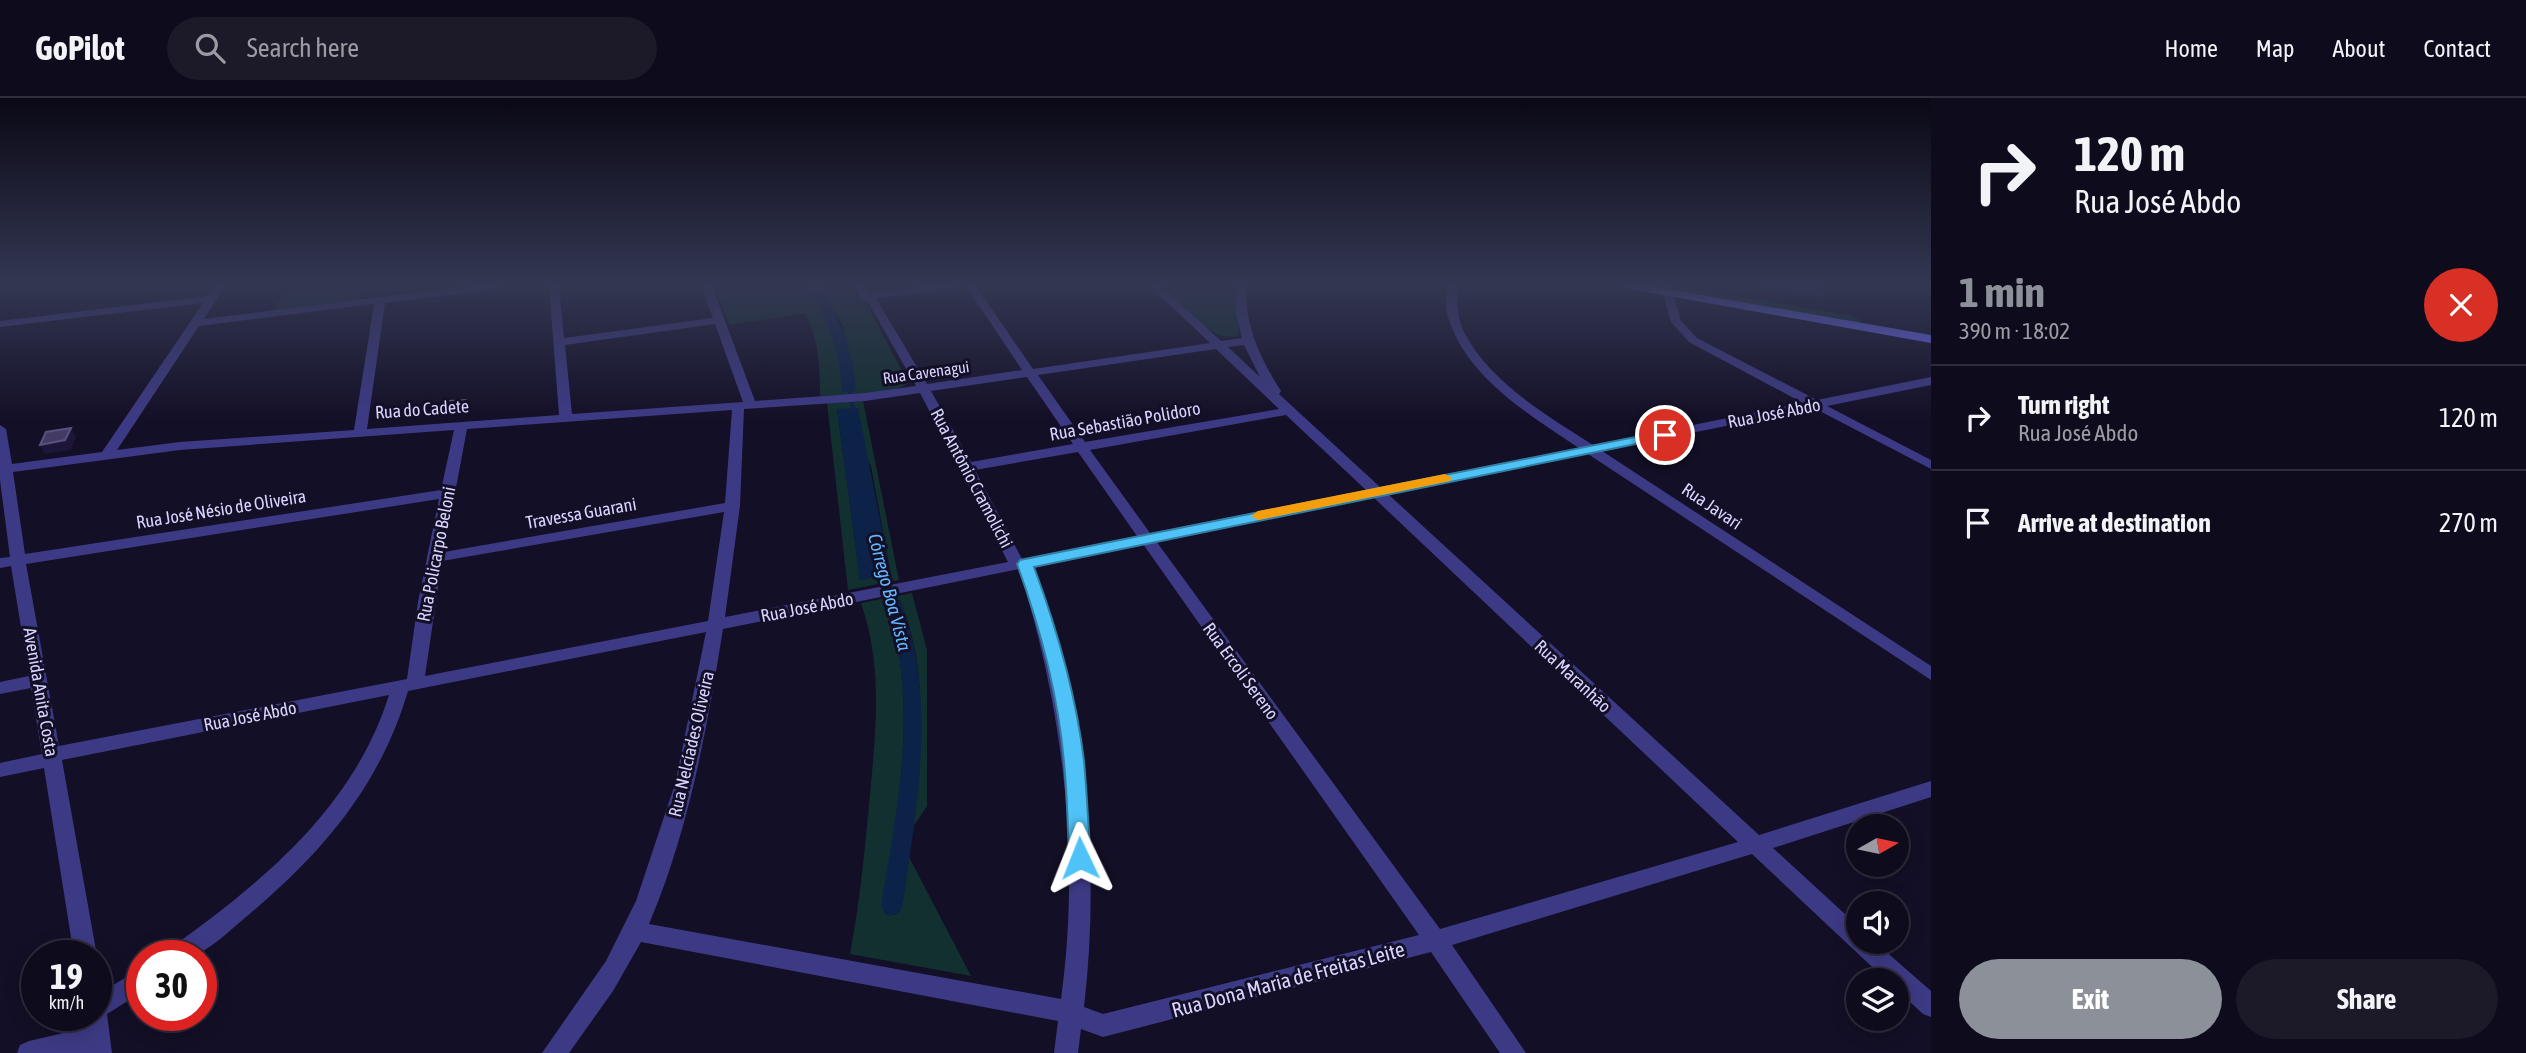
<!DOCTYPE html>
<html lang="en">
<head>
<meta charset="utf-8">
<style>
  :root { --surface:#0e0b1c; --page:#1c1929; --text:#f1f3f6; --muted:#9b9ba3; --line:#2e2b3b; --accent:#8c9099 }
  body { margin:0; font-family:"Asap Condensed",sans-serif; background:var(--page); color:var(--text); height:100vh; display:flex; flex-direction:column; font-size:26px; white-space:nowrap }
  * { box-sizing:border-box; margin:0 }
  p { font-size:23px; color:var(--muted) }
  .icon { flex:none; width:38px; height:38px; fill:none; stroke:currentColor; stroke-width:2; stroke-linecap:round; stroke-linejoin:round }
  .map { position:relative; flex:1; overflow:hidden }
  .sheet { display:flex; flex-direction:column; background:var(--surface); width:595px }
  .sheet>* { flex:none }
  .banner { background:#0e0b1c; color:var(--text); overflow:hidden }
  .needle { width:46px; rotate:81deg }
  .fabs { position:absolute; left:1846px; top:716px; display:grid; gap:14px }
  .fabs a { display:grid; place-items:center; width:63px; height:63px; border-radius:50%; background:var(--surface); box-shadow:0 4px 18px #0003,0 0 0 2px var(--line); font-size:35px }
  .speed { position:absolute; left:21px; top:842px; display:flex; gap:14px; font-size:35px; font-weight:700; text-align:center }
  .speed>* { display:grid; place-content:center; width:91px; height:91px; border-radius:50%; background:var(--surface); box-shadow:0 4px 18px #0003,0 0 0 2px var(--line); line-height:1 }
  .speed small { font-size:18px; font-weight:400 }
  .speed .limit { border:10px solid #d22; background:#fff; color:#111 }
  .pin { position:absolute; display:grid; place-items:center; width:60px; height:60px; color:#fff; margin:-30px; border:4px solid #fff; border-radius:50%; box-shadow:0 2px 7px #0007 }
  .me { position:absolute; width:77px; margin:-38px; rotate:358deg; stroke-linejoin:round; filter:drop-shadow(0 0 5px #0008) }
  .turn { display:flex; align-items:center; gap:24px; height:147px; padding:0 28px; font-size:32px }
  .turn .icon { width:91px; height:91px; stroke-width:2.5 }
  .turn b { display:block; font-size:49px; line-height:60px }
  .round { display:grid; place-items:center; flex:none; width:74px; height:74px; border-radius:37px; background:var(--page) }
  .headline { display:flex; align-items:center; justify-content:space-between; height:119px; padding:0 28px }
  h1 { font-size:42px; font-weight:700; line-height:52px; color:var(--accent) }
  .primary-button { display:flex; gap:14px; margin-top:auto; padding:14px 28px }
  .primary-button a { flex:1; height:80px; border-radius:42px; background:var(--accent); color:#fff; font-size:28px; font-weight:700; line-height:80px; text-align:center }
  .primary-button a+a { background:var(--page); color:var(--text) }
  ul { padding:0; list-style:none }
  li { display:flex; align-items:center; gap:21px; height:105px; padding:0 28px; border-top:2px solid var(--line) }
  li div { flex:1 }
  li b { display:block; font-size:26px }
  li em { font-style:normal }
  header { display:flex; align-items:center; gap:42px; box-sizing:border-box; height:98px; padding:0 35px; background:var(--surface); border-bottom:2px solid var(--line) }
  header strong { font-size:33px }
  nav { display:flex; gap:38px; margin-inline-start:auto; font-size:24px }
  .search { width:490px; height:63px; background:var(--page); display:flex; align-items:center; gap:18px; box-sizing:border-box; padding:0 24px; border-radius:38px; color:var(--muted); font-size:26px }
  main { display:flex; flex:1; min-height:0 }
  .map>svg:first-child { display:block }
</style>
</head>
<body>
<header>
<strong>GoPilot</strong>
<div class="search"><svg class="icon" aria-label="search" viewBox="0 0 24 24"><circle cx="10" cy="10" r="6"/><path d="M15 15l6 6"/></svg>Search here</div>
<nav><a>Home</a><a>Map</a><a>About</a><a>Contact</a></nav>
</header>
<main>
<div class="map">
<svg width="1931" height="955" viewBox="0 0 1931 955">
  <rect width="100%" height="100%" fill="#130f26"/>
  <g fill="#12302f" fill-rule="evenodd">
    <path d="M288,188H365L359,202L273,213Z"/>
    <path d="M724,188H808L831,232L841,264L843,294L844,230L820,188H852L857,198L865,202L908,285C893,298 841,297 820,298C820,269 819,242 805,215L730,227L714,189Z"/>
    <path d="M1162,188H1235L1239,237C1212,248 1180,205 1162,188Z"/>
    <path d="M1688,190L1848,217L1861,222L1858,225L1688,195L1685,192Z"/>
    <path d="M863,303L899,482L848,492L827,305ZM837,311L871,368L891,477L860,481Z"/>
    <path d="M912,495L927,552V708L913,729C921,654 930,573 900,502L886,505C921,603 895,715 885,816L895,817L902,809L909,759L971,878L850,856C860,803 865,750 870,696C876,631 883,569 861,505Z"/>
  </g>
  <g fill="#0c2248">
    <path d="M808,188H820C841,225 853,250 856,293L842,294C840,250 828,226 808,188Z"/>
    <path d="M858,310L891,477L860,482L837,311Z"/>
    <path d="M900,502C938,599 917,709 902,809L900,814L890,818L885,816L881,808C897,710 921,601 885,505Z"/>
  </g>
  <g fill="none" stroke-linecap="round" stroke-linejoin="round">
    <path stroke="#0c2248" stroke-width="4.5" d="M849,287L854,318"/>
    <path stroke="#0c2248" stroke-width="5" d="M881,473L888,490"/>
    <path stroke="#0c2248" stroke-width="7" d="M887,488L895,509"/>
    <g fill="#3d3a85" fill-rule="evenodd">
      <path d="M215,188H225L204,221L470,188H501L496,191L385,205L367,331L559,317L549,188H559L564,240L713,220L702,188H712L755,303L865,295L916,288L868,204L860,199L854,188H864L868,195L924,188H956L951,191L876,200L927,286L1022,272L966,188H976L1033,271L1210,245L1150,188H1161L1221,243L1242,240L1236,216V188H1246C1245,228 1260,260 1281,293L1279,296L1380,389L1579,350C1529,317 1463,277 1447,215C1445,207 1447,197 1447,188H1457C1457,205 1457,221 1465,236C1491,285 1548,318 1593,347L1803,305L1689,244L1671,224L1661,188H1671L1681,223L1697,240L1817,302L1931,279V287L1827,308L1931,362V371L1814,310L1602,353L1931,568V582L1588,356L1388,396L1759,737L1931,683V699L1773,750L1858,828V844H1875L1931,893V919L1923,916L1897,892V882H1886L1752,756L1452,847L1526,955H1500L1431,854L1103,939L1081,931L1078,955H1054L1058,923L641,844L613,893L569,955H542L606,863L636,803L675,686L706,534L408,593C381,685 325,752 253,813C236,827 217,846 198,856C190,860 175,858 166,858L169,851C262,785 354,709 389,597L62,662L97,858L96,861V858H74L44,670L0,679V665L42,656L31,590L0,596V584L29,578L11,468L0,470V460L10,459L0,382V327L6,331L12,366L102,354L203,205L0,229V223L208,198ZM374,206L354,332L180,344L117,352L199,228ZM715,226L743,304L572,316L565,247ZM1244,247L1260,279L1228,249ZM1216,251L1279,311L1085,344L1038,277ZM1027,279L1073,346L971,364L931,293ZM920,295L1008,464L725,519L740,408L744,311L865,303ZM732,312L725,405L444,454L467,331ZM1286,317L1366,392L1150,435L1090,352ZM454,332L441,392L25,456L13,374L180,352ZM1078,354L1137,438L1022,461L975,372ZM1373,399L1738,744L1440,831L1156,443ZM439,401L418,504L407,581L59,648L26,466ZM724,414L708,523L425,578L442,463ZM1143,446L1419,837L1103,916L1084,909C1102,754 1083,614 1034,468ZM1019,471C1063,611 1081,755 1061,901L649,826C689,732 707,631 723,531Z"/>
      <path d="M142,870V894L107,916L112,955H17L20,947L29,943L85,930L83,917H96V897Z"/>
    </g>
    <path fill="#6f6bff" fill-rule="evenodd" d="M1624,188H1650L1931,237V245L1630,191Z"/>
  </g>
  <g fill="#312854">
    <path d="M1753,188H1827L1822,199Z"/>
    <path d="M465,302L467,306L463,315L447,316L446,312Z"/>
  </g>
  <g fill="#1d163a">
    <path d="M465,302L467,306L463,315L461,310Z"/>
    <path d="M71,330L76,339L71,352L45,356L40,347Z"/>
  </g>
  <g fill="#433a66" stroke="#5a527e" stroke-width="2">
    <path d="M465,302L461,310L446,312L450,303Z"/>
    <path d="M71,330L65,342L40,347L46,334Z"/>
  </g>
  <linearGradient id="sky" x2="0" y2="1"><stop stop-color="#0a0815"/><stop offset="0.58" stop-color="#333752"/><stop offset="1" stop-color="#333752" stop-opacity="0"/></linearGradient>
  <rect width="1931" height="322" fill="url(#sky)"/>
  <path fill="#4fc3f7" stroke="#337fa1" stroke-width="2" d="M1665,333L1672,337L1670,339L1034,469C1057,531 1076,596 1084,663C1087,695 1088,728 1091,760L1087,766L1080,769L1072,766L1069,760C1068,728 1067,696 1064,664C1058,596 1040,529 1017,466L1020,462Z"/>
  <path fill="#f59e0b" d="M1445,376L1452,380L1450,383L1258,422L1251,418L1258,413Z"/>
  <g text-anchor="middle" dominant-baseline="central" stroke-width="6" stroke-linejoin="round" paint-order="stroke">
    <g font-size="16" fill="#d9d4ff" stroke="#130f26">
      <text transform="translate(926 274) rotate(-8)">Rua Cavenagui</text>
    </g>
    <g font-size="18" fill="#d9d4ff" stroke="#130f26">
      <text transform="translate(422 311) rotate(-4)">Rua do Cadete</text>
      <text transform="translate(1774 315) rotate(-11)">Rua José Abdo</text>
      <text transform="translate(1125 323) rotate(-10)">Rua Sebastião Polidoro</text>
      <text transform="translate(972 380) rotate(62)">Rua Antônio Cramolichi</text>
      <text transform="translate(1712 408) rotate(34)">Rua Javari</text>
      <text transform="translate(221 411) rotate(-9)">Rua José Nésio de Oliveira</text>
      <text transform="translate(581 415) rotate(-10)">Travessa Guarani</text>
      <text transform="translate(436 456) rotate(-79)">Rua Policarpo Beloni</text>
      <text transform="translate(807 509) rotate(-11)">Rua José Abdo</text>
      <text transform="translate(1241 573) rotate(54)">Rua Ercoli Sereno</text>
      <text transform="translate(1573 578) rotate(43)">Rua Maranhão</text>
      <text transform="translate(41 594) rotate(80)">Avenida Anita Costa</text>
      <text transform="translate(250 618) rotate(-11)">Rua José Abdo</text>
      <text transform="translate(691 646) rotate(-77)">Rua Nelcíades Oliveira</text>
    </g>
    <g font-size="19" font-style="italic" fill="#62b6ff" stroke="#130f26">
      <text transform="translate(890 494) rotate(75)">Córrego Boa Vista</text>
    </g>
    <g font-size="21" fill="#d9d4ff" stroke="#130f26">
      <text transform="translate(1288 881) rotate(-15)">Rua Dona Maria de Freitas Leite</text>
    </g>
  </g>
</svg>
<div class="fabs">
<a><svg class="needle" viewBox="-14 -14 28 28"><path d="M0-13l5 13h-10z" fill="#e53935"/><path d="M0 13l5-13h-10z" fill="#9b9ba3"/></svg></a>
<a><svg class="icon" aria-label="sound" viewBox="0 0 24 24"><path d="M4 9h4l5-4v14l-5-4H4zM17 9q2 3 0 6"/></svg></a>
<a><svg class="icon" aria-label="layers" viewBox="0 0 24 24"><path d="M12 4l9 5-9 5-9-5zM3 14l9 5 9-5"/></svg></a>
</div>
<div class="speed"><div>19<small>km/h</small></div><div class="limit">30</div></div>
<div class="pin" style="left:1665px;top:337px;background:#d93025"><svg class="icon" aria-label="arrive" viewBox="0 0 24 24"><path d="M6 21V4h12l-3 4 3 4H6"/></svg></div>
<svg class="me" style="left:1080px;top:760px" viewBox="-20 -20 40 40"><path d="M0-17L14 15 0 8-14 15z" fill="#4fc3f7" stroke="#fff" stroke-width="4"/></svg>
</div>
<section class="sheet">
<div class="banner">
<div class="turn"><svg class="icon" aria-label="right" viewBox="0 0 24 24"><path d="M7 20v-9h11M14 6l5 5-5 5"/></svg><div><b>120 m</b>Rua José Abdo</div></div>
</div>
<div class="headline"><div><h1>1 min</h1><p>390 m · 18:02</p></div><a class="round" style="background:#d93025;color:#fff"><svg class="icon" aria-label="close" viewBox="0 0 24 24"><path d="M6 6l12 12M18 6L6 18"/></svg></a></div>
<ul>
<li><svg class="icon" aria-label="right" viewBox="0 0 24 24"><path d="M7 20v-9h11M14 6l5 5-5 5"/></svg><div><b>Turn right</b><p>Rua José Abdo</p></div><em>120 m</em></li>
<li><svg class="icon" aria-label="arrive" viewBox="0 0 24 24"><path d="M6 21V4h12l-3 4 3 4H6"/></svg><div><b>Arrive at destination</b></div><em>270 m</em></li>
</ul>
<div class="primary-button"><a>Exit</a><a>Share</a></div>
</section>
</main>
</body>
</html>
